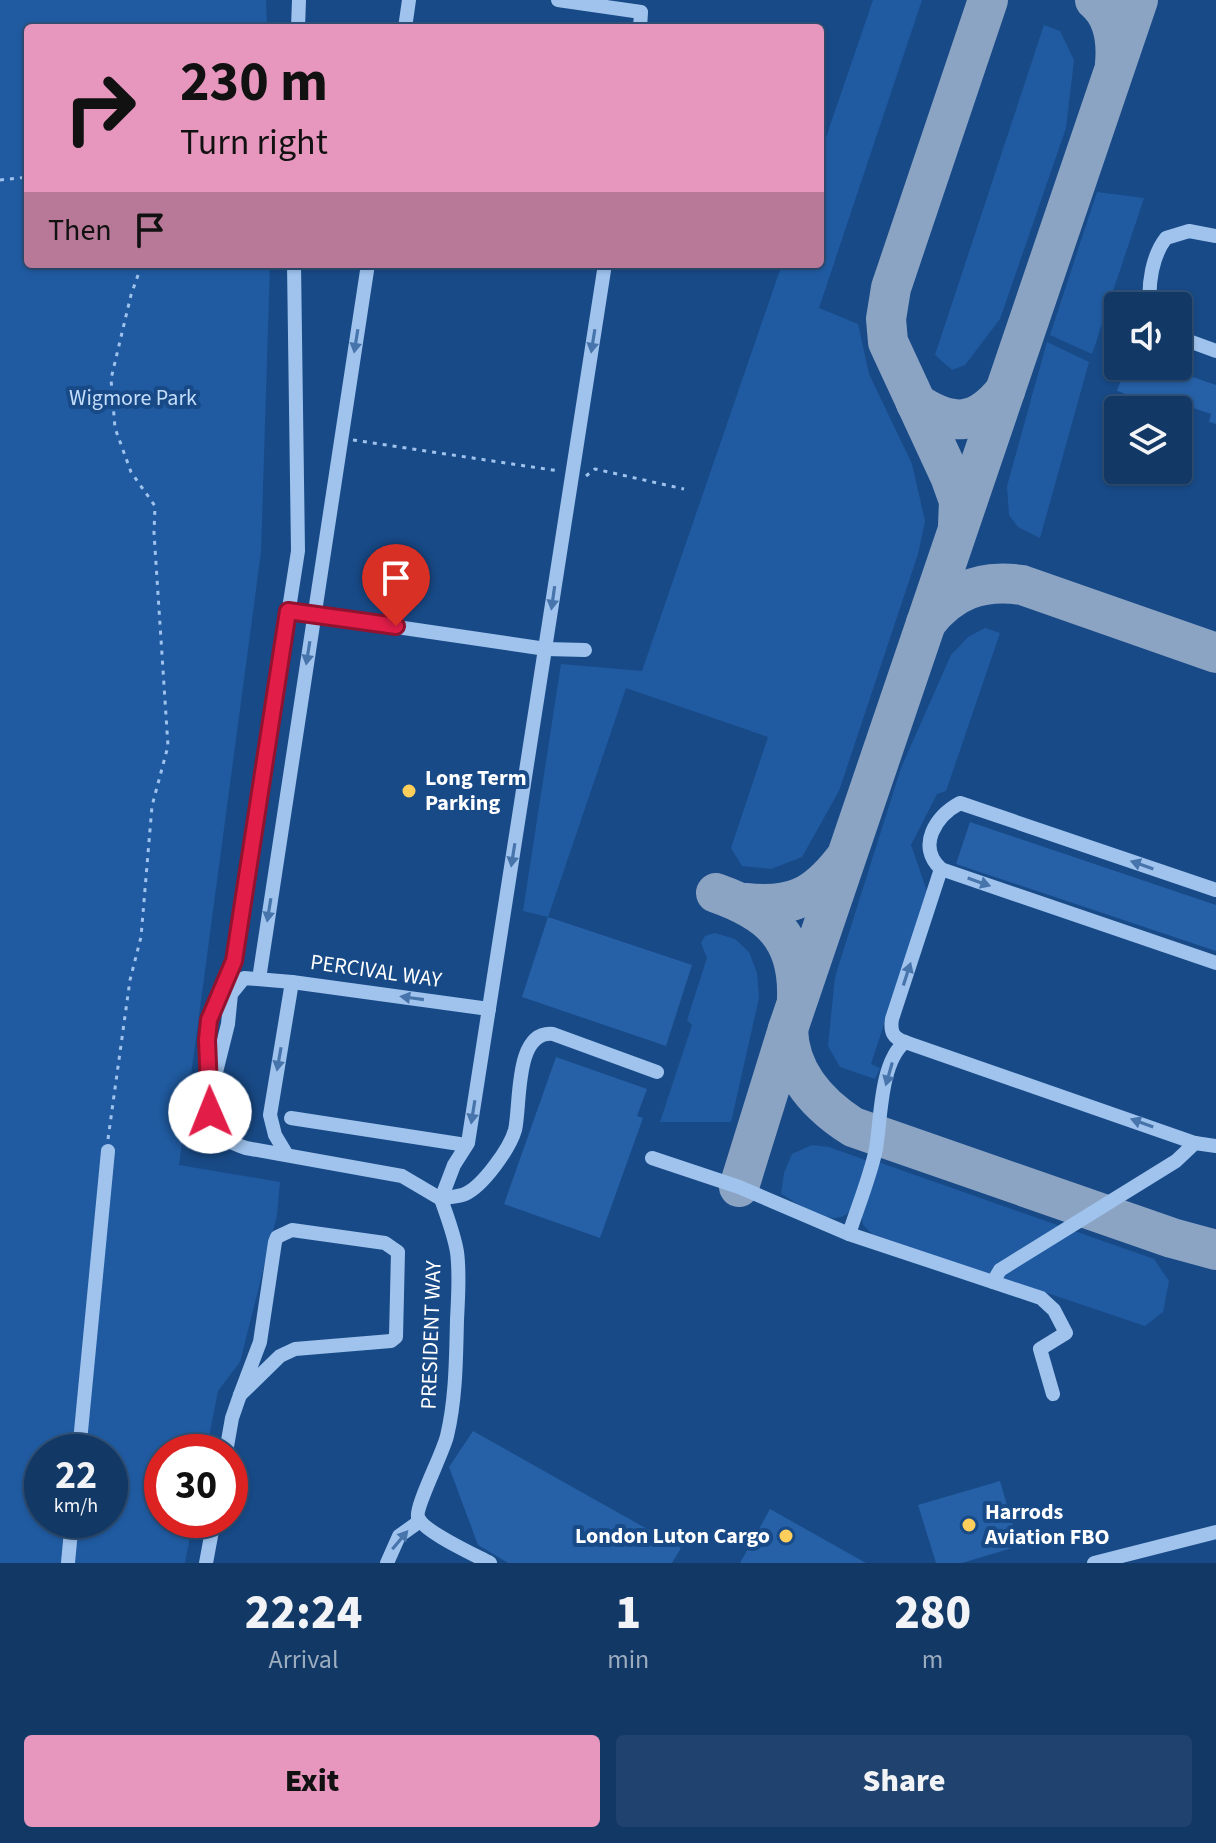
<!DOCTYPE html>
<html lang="en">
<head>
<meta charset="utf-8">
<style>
  :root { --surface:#123865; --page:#1f436e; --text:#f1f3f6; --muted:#9cacbf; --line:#315279; --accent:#e797bd }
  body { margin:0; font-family:"Source Sans 3",sans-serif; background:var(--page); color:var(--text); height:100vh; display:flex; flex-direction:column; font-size:30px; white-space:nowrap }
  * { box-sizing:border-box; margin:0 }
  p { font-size:26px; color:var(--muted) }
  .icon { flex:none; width:44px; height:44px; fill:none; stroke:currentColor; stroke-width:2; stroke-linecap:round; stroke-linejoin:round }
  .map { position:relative; height:1563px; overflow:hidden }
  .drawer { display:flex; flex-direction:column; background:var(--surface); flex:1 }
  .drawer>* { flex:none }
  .banner { position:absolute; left:24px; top:24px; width:800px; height:244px; border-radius:8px; box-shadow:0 2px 6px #0004,0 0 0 2px var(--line); background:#e797bd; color:#111; overflow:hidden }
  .buttons { position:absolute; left:1104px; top:292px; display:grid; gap:16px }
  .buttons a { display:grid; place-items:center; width:88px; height:88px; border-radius:8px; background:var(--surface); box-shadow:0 2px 6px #0004,0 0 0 2px var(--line); font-size:40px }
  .speed { position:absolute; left:24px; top:1434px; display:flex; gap:16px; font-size:40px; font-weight:700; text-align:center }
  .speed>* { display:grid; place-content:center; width:104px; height:104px; border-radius:50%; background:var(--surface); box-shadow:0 2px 6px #0004,0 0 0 2px var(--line); line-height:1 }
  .speed small { font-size:20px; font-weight:400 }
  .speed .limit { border:12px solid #d22; background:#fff; color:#111 }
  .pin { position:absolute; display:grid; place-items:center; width:68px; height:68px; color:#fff; margin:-82px -34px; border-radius:50% 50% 50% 0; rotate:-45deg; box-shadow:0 0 8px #0007 }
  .pin .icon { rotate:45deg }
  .me { position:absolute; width:88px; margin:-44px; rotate:359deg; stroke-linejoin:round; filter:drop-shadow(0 0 6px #0008) }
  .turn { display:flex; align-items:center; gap:28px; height:168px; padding:0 24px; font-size:36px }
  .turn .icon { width:104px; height:104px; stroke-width:2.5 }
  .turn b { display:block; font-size:56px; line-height:68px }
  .then { display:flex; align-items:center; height:76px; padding:0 24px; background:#0003; gap:16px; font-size:30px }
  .eta { display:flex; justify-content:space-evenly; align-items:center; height:136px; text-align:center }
  .eta b { font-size:48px; font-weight:800; line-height:56px }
  .button { display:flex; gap:16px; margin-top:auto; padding:16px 24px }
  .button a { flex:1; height:92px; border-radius:8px; background:var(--accent); color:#111; font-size:32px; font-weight:800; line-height:92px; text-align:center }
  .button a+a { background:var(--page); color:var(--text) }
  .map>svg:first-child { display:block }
</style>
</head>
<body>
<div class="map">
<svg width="1216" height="1563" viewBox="0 0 1216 1563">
  <rect width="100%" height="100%" fill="#184a87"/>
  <g fill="#205ba1" fill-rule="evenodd">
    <path d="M0,0H266L267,28H28V264H270L261,552L179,1165L280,1182L277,1215L240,1362L218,1391L206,1452H162V1520H193L185,1563H0ZM42,1452H110V1520H42Z"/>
    <path d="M873,0H922L819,308L858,324L869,374L912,464L925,521L918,554L839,791L802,857L771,869L742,866L731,848L768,737L626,688L548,917L523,911L561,664L642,671L782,264H820V155Z"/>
    <path d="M1044,25L1060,31L1074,60L1066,128L1000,319L965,365L952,370L935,355Z"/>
    <path d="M1097,192L1144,198L1092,354L1050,335Z"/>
    <path d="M1047,342L1089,362L1040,538L1018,527L1009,515L1007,486Z"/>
    <path d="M985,628L1000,633L946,791L937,794L911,845L927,891L871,1064L880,1068L875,1079L840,1067L828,1046L835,977L901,768L951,655L968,637Z"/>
    <path d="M715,933L735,939L749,952L757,973L759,998L731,1122H660L692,1025L687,1020L707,958L701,943L705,936Z"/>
    <path d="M812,1145L829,1147L868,1161C863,1175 860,1199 851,1210C833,1232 799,1203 781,1194L784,1173L792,1154Z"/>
    <path d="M878,1162L1154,1259L1169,1281L1163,1312L1145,1326L872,1234L863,1225L861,1213Z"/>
  </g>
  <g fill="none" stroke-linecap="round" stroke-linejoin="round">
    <g stroke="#8ca4c3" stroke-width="40">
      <path d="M1095,0C1114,16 1117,41 1115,64"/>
      <path d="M916,403C952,427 977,426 1005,391"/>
      <path d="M958,525L959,501L950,476L888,342L886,319L891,288L988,0"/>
      <path d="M926,623C951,590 982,579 1022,585L1216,653"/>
      <path d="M716,893C770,912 799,937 797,998"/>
      <path d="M745,903C791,908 814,898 843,861"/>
      <path d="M788,1029C789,1073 817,1104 853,1127L1172,1238L1216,1250"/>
      <path d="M739,1187L788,1029L1138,0"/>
    </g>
  </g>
  <g fill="#2660a6">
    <path d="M1126,366H1161L1216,385V424L1209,422L1211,414L1152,394L1149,402L1117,391Z"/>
    <path d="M970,822L1216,905V951L956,864Z"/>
    <path d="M548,917L692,965L666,1046L522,997Z"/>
    <path d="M556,1057L647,1089L637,1116L643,1118L600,1238L504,1204Z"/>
    <path d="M473,1431L681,1548L672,1563H508L478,1545L449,1467Z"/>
    <path d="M1000,1481L1019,1546L962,1563H936L918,1505Z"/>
    <path d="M770,1509L866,1563H740Z"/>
  </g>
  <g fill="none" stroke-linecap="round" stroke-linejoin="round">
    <g stroke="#9fc3ed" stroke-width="3" stroke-dasharray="4 6" stroke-linecap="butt">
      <path d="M0,180L28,177"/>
      <path d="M353,440L559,471"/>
      <path d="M586,476L595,469L684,489"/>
      <path d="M108,1139L130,980L141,937L152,806L168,746L154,533L155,506L131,472L115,428L111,379L131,295L142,264"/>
    </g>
    <g stroke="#9fc3ed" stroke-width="14">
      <path d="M558,0L641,12L640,28"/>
      <path d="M298,28L299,0"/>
      <path d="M405,28L409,0"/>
      <path d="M294,264L298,551L234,961C225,980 215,999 209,1018C205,1033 208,1117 216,1129C223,1140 234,1144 246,1148L402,1176L441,1199C447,1216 454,1234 457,1252C460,1274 458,1298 457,1320C456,1359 456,1398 447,1436C443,1453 415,1507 418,1517C422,1531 475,1555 490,1563"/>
      <path d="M1150,306C1148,284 1152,256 1166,238L1189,231L1216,236"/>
      <path d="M1178,337L1216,351"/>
      <path d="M288,611L546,649L585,650"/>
      <path d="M1216,890L960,803C936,816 916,846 941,869L1216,963"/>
      <path d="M259,979L368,264"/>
      <path d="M905,1042C893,1038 890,1032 892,1019L941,869"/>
      <path d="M214,1080L228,1024L231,994L244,978L292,982L489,1009"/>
      <path d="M291,1118L466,1145"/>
      <path d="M287,1155L275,1135L270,1115L292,982"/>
      <path d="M652,1158L739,1187L849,1234L1041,1298L1054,1310L1066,1333L1040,1349L1053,1394"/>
      <path d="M441,1199L454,1165L468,1143L605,264"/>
      <path d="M441,1199C448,1197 458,1197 465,1194C483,1186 510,1148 515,1130C521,1105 514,1030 553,1034L657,1072"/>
      <path d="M292,1230L385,1243L398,1252L396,1337L391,1341L295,1349L280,1356L240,1395L260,1342L275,1242L277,1237Z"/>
      <path d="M849,1234C858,1206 870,1177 876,1149C881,1119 880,1062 905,1042L1195,1143L1216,1146"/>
      <path d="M993,1282L1000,1270L1176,1161L1195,1143"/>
      <path d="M79,1452L108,1151"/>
      <path d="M226,1452L232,1418L240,1395"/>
      <path d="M68,1563L72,1520"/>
      <path d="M206,1563L214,1520"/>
      <path d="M387,1563L399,1536L420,1521"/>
      <path d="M1094,1563L1216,1532"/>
    </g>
  </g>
  <defs><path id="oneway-solid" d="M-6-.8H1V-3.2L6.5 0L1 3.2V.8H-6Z" transform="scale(2)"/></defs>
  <g fill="#4774ab">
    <use href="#oneway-solid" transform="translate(356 341) rotate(99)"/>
    <use href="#oneway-solid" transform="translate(593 341) rotate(99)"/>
    <use href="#oneway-solid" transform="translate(553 598) rotate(98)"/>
    <use href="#oneway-solid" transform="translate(308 653) rotate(99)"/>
    <use href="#oneway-solid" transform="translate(513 855) rotate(99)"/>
    <use href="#oneway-solid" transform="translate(1142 865) rotate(-161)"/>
    <use href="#oneway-solid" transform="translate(979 882) rotate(19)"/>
    <use href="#oneway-solid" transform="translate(269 910) rotate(99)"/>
    <use href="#oneway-solid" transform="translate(907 974) rotate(-72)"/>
    <use href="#oneway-solid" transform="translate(412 998) rotate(-172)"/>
    <use href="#oneway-solid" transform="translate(279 1059) rotate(100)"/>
    <use href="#oneway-solid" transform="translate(889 1074) rotate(106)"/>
    <use href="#oneway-solid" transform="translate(473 1112) rotate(99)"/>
    <use href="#oneway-solid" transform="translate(1142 1123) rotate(-160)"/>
    <use href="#oneway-solid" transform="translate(400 1540) rotate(-50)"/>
  </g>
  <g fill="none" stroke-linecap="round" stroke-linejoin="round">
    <g stroke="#92132f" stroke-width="20">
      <path id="route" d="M210,1112L207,1040L209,1020L234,961L288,611L396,626"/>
    </g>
    <use href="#route" stroke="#e11d48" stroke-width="14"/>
  </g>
  <g fill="#ffce5b" stroke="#184a87" stroke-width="3">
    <circle cx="409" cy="791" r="8"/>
    <circle cx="969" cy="1525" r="8"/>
    <circle cx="786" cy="1536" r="8"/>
  </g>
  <g text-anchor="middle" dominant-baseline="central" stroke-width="8" stroke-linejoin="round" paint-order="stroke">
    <g font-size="22" fill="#c4ddfa" stroke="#184a87">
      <text x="133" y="398">Wigmore Park</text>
    </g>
    <g font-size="22" font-weight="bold" fill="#fff" stroke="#184a87" text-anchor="start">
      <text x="425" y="778">Long Term<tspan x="425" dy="25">Parking</tspan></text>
      <text x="985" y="1512">Harrods<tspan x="985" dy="25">Aviation FBO</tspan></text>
      <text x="770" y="1536" text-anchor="end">London Luton Cargo</text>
    </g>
    <g font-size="22" fill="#fff" stroke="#184a87">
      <text transform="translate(376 971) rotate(8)">PERCIVAL WAY</text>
      <text transform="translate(431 1335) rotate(-88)">PRESIDENT WAY</text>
    </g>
  </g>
</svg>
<div class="buttons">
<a><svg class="icon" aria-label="sound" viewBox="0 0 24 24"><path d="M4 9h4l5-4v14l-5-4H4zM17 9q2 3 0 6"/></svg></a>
<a><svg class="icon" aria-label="layers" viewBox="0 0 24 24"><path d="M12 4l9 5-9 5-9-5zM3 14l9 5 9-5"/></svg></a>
</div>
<div class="speed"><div>22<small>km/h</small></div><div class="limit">30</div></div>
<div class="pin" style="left:396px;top:626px;background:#d93025"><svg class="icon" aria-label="arrive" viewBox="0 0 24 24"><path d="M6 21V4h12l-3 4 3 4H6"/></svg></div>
<svg class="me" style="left:210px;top:1112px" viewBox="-20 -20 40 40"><circle r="19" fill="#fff"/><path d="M0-13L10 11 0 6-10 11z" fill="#e11d48"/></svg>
<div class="banner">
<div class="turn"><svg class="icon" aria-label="right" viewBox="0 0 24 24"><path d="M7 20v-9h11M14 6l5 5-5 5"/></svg><div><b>230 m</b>Turn right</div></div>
<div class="then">Then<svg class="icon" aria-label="arrive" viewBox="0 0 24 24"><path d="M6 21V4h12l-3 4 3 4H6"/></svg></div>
</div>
</div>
<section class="drawer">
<div class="eta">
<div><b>22:24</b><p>Arrival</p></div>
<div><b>1</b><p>min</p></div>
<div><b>280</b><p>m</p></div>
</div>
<div class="button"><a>Exit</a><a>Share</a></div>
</section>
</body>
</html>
